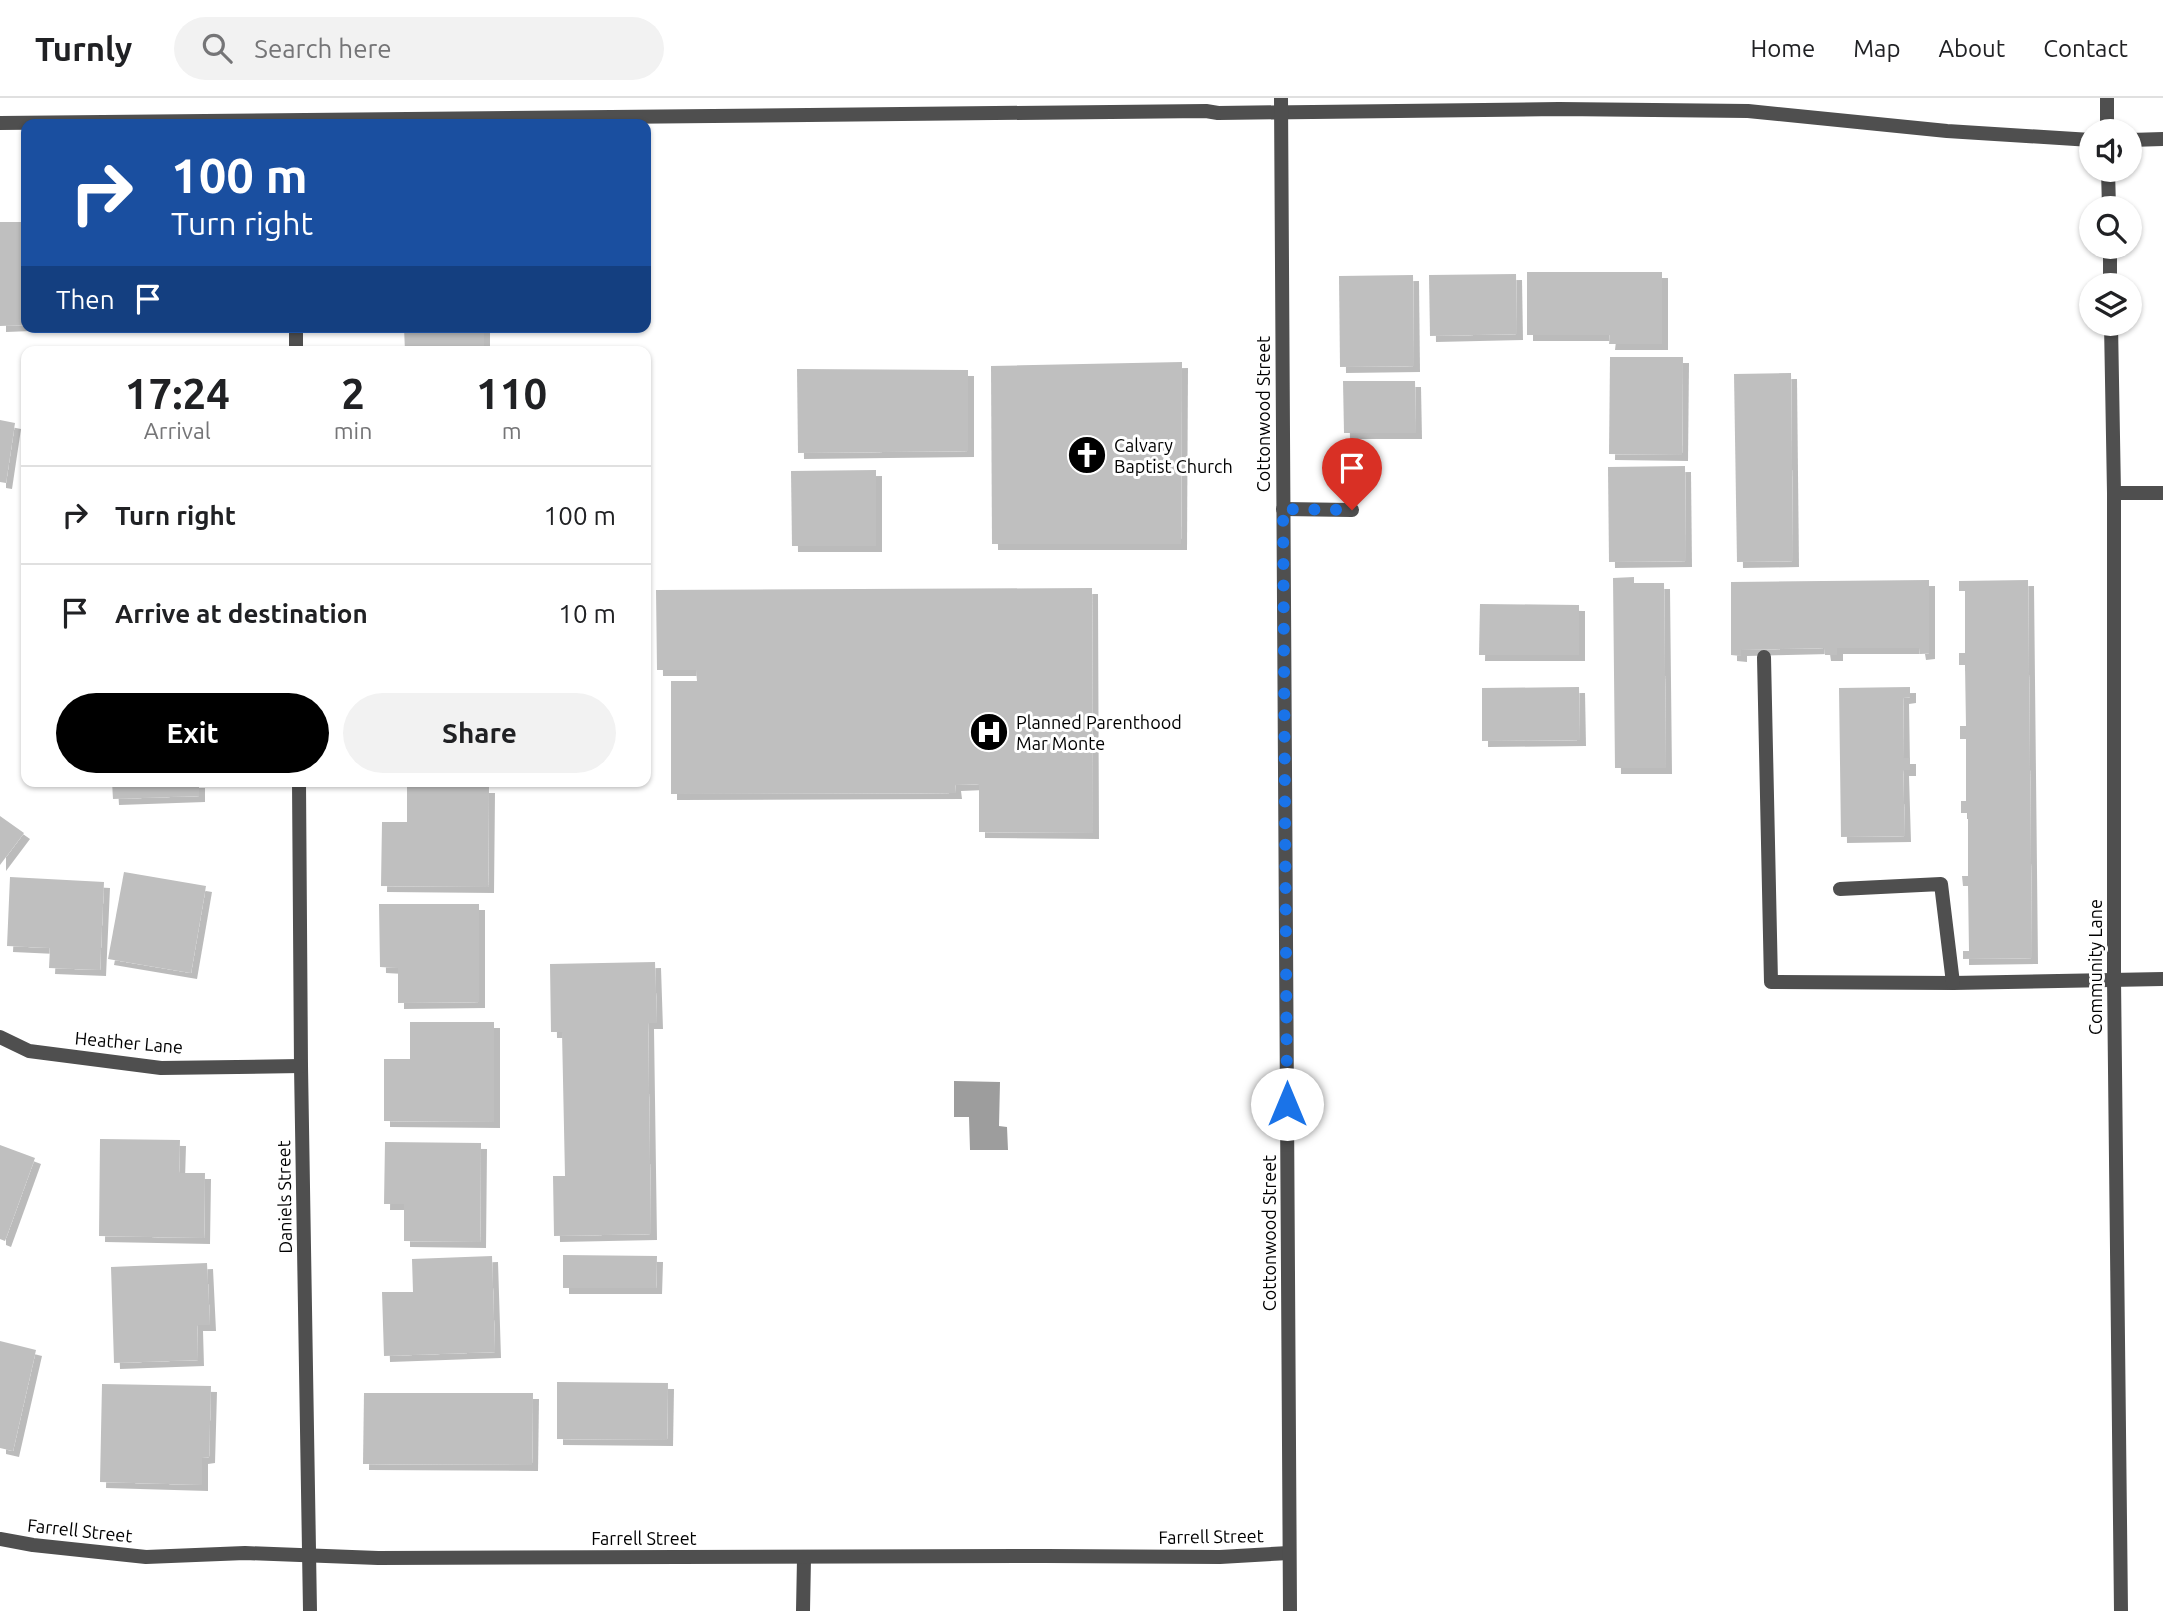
<!DOCTYPE html>
<html lang="en">
<head>
<meta charset="utf-8">
<style>
  :root { --surface:#fff; --page:#f2f2f2; --text:#202124; --muted:#757577; --line:#e0e0e0; --accent:#000 }
  body { margin:0; font-family:Ubuntu,sans-serif; background:var(--page); color:var(--text); height:100vh; display:flex; flex-direction:column; font-size:26px; white-space:nowrap }
  * { box-sizing:border-box; margin:0 }
  p { font-size:23px; color:var(--muted) }
  .icon { flex:none; width:38px; height:38px; fill:none; stroke:currentColor; stroke-width:2; stroke-linecap:round; stroke-linejoin:round }
  .map { position:relative; flex:1; overflow:hidden }
  .sheet { position:absolute; left:21px; top:248px; width:630px; height:441px; display:flex; flex-direction:column; background:var(--surface); border-radius:14px; box-shadow:0 2px 5px #0004 }
  .sheet>* { flex:none }
  .hud { position:absolute; left:21px; top:21px; width:630px; height:214px; border-radius:14px; box-shadow:0 2px 5px #0004; background:#1a4fa0; color:#fff; overflow:hidden }
  .fabs { position:absolute; left:2079px; top:21px; display:grid; gap:14px }
  .fabs a { display:grid; place-items:center; width:63px; height:63px; border-radius:50%; background:var(--surface); box-shadow:0 2px 5px #0004; font-size:35px }
  .pin { position:absolute; display:grid; place-items:center; width:60px; height:60px; color:#fff; margin:-72px -30px; border-radius:50% 50% 50% 0; rotate:-45deg; box-shadow:0 0 7px #0007 }
  .pin .icon { rotate:45deg }
  .me { position:absolute; width:77px; margin:-38px; rotate:0deg; stroke-linejoin:round; filter:drop-shadow(0 0 5px #0008) }
  .turn { display:flex; align-items:center; gap:24px; height:147px; padding:0 35px; font-size:32px }
  .turn .icon { width:91px; height:91px; stroke-width:2.5 }
  .turn b { display:block; font-size:49px; line-height:60px }
  .then { display:flex; align-items:center; height:66px; padding:0 35px; background:#0003; gap:14px; font-size:26px }
  .eta { display:flex; justify-content:space-evenly; align-items:center; height:119px; text-align:center }
  .eta b { font-size:42px; font-weight:700; line-height:49px }
  .cta { display:flex; gap:14px; margin-top:auto; padding:14px 35px }
  .cta a { flex:1; height:80px; border-radius:42px; background:var(--accent); color:#fff; font-size:28px; font-weight:700; line-height:80px; text-align:center }
  .cta a+a { background:var(--page); color:var(--text) }
  ul { padding:0; list-style:none }
  li { display:flex; align-items:center; gap:21px; height:98px; padding:0 35px; border-top:2px solid var(--line) }
  li div { flex:1 }
  li b { display:block; font-size:26px }
  li em { font-style:normal }
  header { display:flex; align-items:center; gap:42px; box-sizing:border-box; height:98px; padding:0 35px; background:var(--surface); border-bottom:2px solid var(--line) }
  header strong { font-size:33px }
  nav { display:flex; gap:38px; margin-inline-start:auto; font-size:24px }
  .search { width:490px; height:63px; background:var(--page); display:flex; align-items:center; gap:18px; box-sizing:border-box; padding:0 24px; border-radius:38px; color:var(--muted); font-size:26px }
  .map>svg:first-child { display:block }
</style>
</head>
<body>
<header>
<strong>Turnly</strong>
<div class="search"><svg class="icon" aria-label="search" viewBox="0 0 24 24"><circle cx="10" cy="10" r="6"/><path d="M15 15l6 6"/></svg>Search here</div>
<nav><a>Home</a><a>Map</a><a>About</a><a>Contact</a></nav>
</header>
<div class="map">
<svg width="2163" height="1513" viewBox="0 0 2163 1513">
  <defs>
    <filter id="shadow"><feDropShadow dx="6" dy="6" stdDeviation="0" flood-color="#0004"/></filter>
  </defs>
  <rect width="100%" height="100%" fill="#fff"/>
  <path fill="#9d9d9d" d="M954,983L1000,984L999,1028L1007,1029L1008,1052H970L969,1019H954Z"/>
  <g fill="#bfbfbf" filter="url(#shadow)">
    <path d="M0,124H26V227L0,228Z"/>
    <path d="M1527,174H1662V246H1609L1610,237H1527Z"/>
    <path d="M1516,176L1517,236L1430,238L1429,177Z"/>
    <path d="M1413,177L1414,268L1340,269L1339,178Z"/>
    <path d="M404,229H484V254H405Z"/>
    <path d="M1610,259H1683L1682,357L1609,356Z"/>
    <path d="M1182,264L1181,446H992L991,268Z"/>
    <path d="M797,271L968,272V353L798,355Z"/>
    <path d="M1791,275L1793,463L1737,464L1734,276Z"/>
    <path d="M1343,283H1415L1416,335H1344Z"/>
    <path d="M0,322L15,325L6,385L0,384Z"/>
    <path d="M1685,368L1686,463L1609,464L1608,369Z"/>
    <path d="M876,372V448H792L791,373Z"/>
    <path d="M1634,479V485H1664L1666,670H1615L1613,480Z"/>
    <path d="M1929,482V555L1920,556L1919,550H1837V557H1825L1824,550L1741,552V558L1731,557V484Z"/>
    <path d="M2028,482L2032,860L1963,861V853H1969L1968,788H1963L1962,778H1968V715H1961V703H1966V641H1960V628H1966L1965,567H1959V555H1965V493H1959V483Z"/>
    <path d="M1092,490L1093,735L979,734V686L955,687L956,695L671,696V583H697L696,572H657L656,492Z"/>
    <path d="M1480,506L1579,507V557H1479Z"/>
    <path d="M1579,589L1580,642L1482,643V590Z"/>
    <path d="M1910,589V599L1903,600L1904,660H1910V672H1903L1905,738L1841,739L1839,590Z"/>
    <path d="M112,684H199V698L113,701Z"/>
    <path d="M407,689H489L488,789L381,788L382,724H407Z"/>
    <path d="M0,718L24,735L0,767Z"/>
    <path d="M124,774L206,788L191,875L108,861Z"/>
    <path d="M10,779L104,784L100,872L49,870L50,850L7,848Z"/>
    <path d="M379,806H479V904L398,905V870L380,869Z"/>
    <path d="M655,864L657,925H648L651,1136L554,1138L553,1078H565L562,934H551L550,866Z"/>
    <path d="M410,924H494V1024L384,1023V961H410Z"/>
    <path d="M100,1041L180,1042L179,1075H205L204,1140L99,1138Z"/>
    <path d="M385,1044L481,1045L480,1144L404,1143V1106H384Z"/>
    <path d="M0,1047L35,1060L5,1143L0,1141Z"/>
    <path d="M563,1157L657,1158L656,1190H563Z"/>
    <path d="M492,1158L495,1254L384,1258L382,1194H413L412,1161Z"/>
    <path d="M207,1165L210,1227H197L198,1262L114,1265L111,1169Z"/>
    <path d="M0,1243L36,1252L13,1353L0,1350Z"/>
    <path d="M557,1284L668,1285L667,1342L557,1341Z"/>
    <path d="M102,1286L211,1288L209,1359L202,1360V1387L100,1384Z"/>
    <path d="M364,1295H533L532,1367L363,1366Z"/>
  </g>
  <g fill="none" stroke-linecap="round" stroke-linejoin="round">
    <g stroke="#4f4f4f" stroke-width="14">
      <path d="M2114,395H2163"/>
      <path d="M1283,411L1352,412"/>
      <path d="M1764,559L1771,884L1953,885L2163,881"/>
      <path d="M1840,791L1941,786L1953,885"/>
      <path d="M803,1513L804,1460"/>
    </g>
    <g stroke="#4f4f4f" stroke-width="14">
      <path d="M2107,0V33"/>
      <path d="M0,25L1206,13L1218,15L1559,11L1748,13L1947,33L2091,42"/>
      <path d="M2130,42L2163,41"/>
      <path d="M2108,72L2109,110"/>
      <path d="M2110,149V187"/>
      <path d="M2111,226L2114,395V881L2121,1513"/>
      <path d="M296,229V254"/>
      <path d="M299,684L301,968L310,1513"/>
      <path d="M0,939L29,953L161,970L301,968"/>
      <path d="M0,1441L33,1447L146,1459L245,1455L378,1460L1046,1458L1220,1459L1289,1455"/>
    </g>
    <path stroke="#4f4f4f" stroke-width="14" d="M1281,0L1290,1513"/>
  </g>
  <g fill="none" stroke-linecap="round" stroke-linejoin="round">
    <path stroke="#1a73e8" stroke-width="12" stroke-dasharray="0 21.6" d="M1287,1006L1283,411L1352,412"/>
  </g>
  <defs>
    <g id="church-disc" transform="scale(2.0125)"><circle r="9.5" fill="#000" stroke="#fff"/><path d="M-1.2-6h2.4v3.5h3.3v2.4h-3.3V6h-2.4V-.1h-3.3v-2.4h3.3Z" fill="#fff"/></g>
    <g id="hospital-disc" transform="scale(2.0125)"><circle r="9.5" fill="#000" stroke="#fff"/><path d="M-5-5h3v3.5h4V-5h3V5h-3V1.5h-4V5h-3Z" fill="#fff"/></g>
  </defs>
  <g fill-rule="evenodd">
    <use href="#church-disc" x="1087" y="357"/>
    <use href="#hospital-disc" x="989" y="634"/>
  </g>
  <g text-anchor="middle" dominant-baseline="central" stroke-width="6" stroke-linejoin="round" paint-order="stroke">
    <g font-size="18" fill="#000" stroke="#fff">
      <text transform="translate(1263 316) rotate(-90)">Cottonwood Street</text>
      <text transform="translate(2095 869) rotate(-90)">Community Lane</text>
      <text transform="translate(129 944) rotate(5)">Heather Lane</text>
      <text transform="translate(284 1099) rotate(-91)">Daniels Street</text>
      <text transform="translate(1269 1135) rotate(-90)">Cottonwood Street</text>
      <text transform="translate(80 1432) rotate(6)">Farrell Street</text>
      <text transform="translate(1211 1438) rotate(-1)">Farrell Street</text>
      <text x="644" y="1440">Farrell Street</text>
    </g>
    <g font-size="18" fill="#000" stroke="#fff" text-anchor="start">
      <text x="1114" y="347">Calvary<tspan x="1114" dy="21">Baptist Church</tspan></text>
      <text x="1016" y="624">Planned Parenthood<tspan x="1016" dy="21">Mar Monte</tspan></text>
    </g>
  </g>
</svg>
<div class="fabs">
<a><svg class="icon" aria-label="sound" viewBox="0 0 24 24"><path d="M4 9h4l5-4v14l-5-4H4zM17 9q2 3 0 6"/></svg></a>
<a><svg class="icon" aria-label="search" viewBox="0 0 24 24"><circle cx="10" cy="10" r="6"/><path d="M15 15l6 6"/></svg></a>
<a><svg class="icon" aria-label="layers" viewBox="0 0 24 24"><path d="M12 4l9 5-9 5-9-5zM3 14l9 5 9-5"/></svg></a>
</div>
<div class="pin" style="left:1352px;top:412px;background:#d93025"><svg class="icon" aria-label="arrive" viewBox="0 0 24 24"><path d="M6 21V4h12l-3 4 3 4H6"/></svg></div>
<svg class="me" style="left:1287px;top:1006px" viewBox="-20 -20 40 40"><circle r="19" fill="#fff"/><path d="M0-13L10 11 0 6-10 11z" fill="#1a73e8"/></svg>
<div class="hud">
<div class="turn"><svg class="icon" aria-label="right" viewBox="0 0 24 24"><path d="M7 20v-9h11M14 6l5 5-5 5"/></svg><div><b>100 m</b>Turn right</div></div>
<div class="then">Then<svg class="icon" aria-label="arrive" viewBox="0 0 24 24"><path d="M6 21V4h12l-3 4 3 4H6"/></svg></div>
</div>
<section class="sheet">
<div class="eta">
<div><b>17:24</b><p>Arrival</p></div>
<div><b>2</b><p>min</p></div>
<div><b>110</b><p>m</p></div>
</div>
<ul>
<li><svg class="icon" aria-label="right" viewBox="0 0 24 24"><path d="M7 20v-9h11M14 6l5 5-5 5"/></svg><div><b>Turn right</b></div><em>100 m</em></li>
<li><svg class="icon" aria-label="arrive" viewBox="0 0 24 24"><path d="M6 21V4h12l-3 4 3 4H6"/></svg><div><b>Arrive at destination</b></div><em>10 m</em></li>
</ul>
<div class="cta"><a>Exit</a><a>Share</a></div>
</section>
</div>
</body>
</html>
